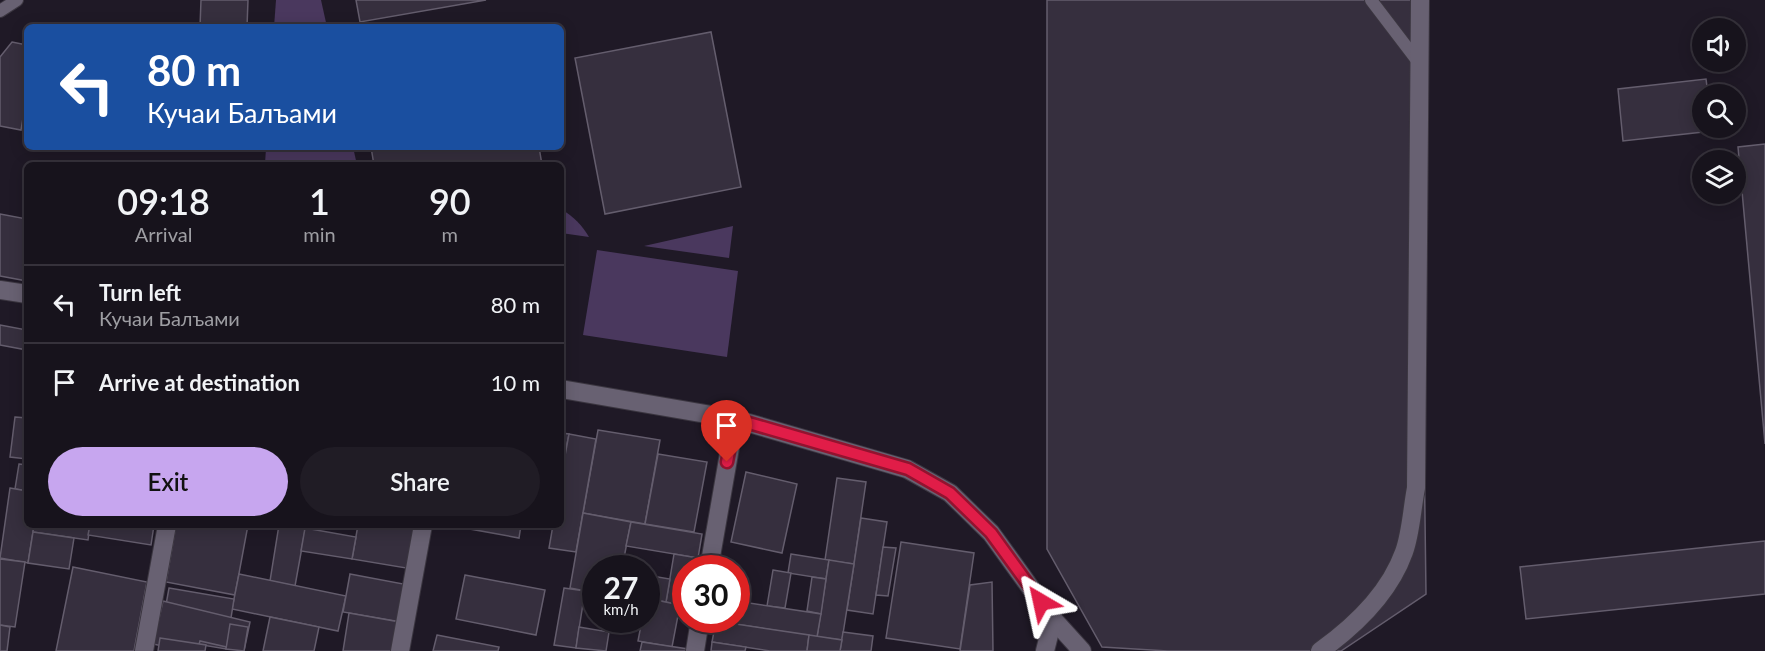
<!DOCTYPE html>
<html lang="en">
<head>
<meta charset="utf-8">
<style>
  :root { --surface:#17131c; --page:#201c25; --text:#f1f3f6; --muted:#9e9ea3; --line:#36323b; --accent:#c7a6ef }
  body { margin:0; font-family:Lato,sans-serif; background:var(--page); color:var(--text); height:100vh; display:flex; flex-direction:column; font-size:22px; white-space:nowrap }
  * { box-sizing:border-box; margin:0 }
  p { font-size:20px; color:var(--muted) }
  .icon { flex:none; width:33px; height:33px; fill:none; stroke:currentColor; stroke-width:2; stroke-linecap:round; stroke-linejoin:round }
  .map { position:relative; flex:1; overflow:hidden }
  .panel { position:absolute; left:24px; top:162px; width:540px; height:366px; display:flex; flex-direction:column; background:var(--surface); border-radius:9px; box-shadow:0 3px 15px #0003,0 0 0 2px var(--line) }
  .panel>* { flex:none }
  .top-card { position:absolute; left:24px; top:24px; width:540px; height:126px; border-radius:9px; box-shadow:0 3px 15px #0003,0 0 0 2px var(--line); background:#1a4fa0; color:#fff; overflow:hidden }
  .buttons { position:absolute; left:1692px; top:18px; display:grid; gap:12px }
  .buttons a { display:grid; place-items:center; width:54px; height:54px; border-radius:50%; background:var(--surface); box-shadow:0 3px 15px #0003,0 0 0 2px var(--line); font-size:30px }
  .speed { position:absolute; left:582px; top:555px; display:flex; gap:12px; font-size:30px; font-weight:700; text-align:center }
  .speed>* { display:grid; place-content:center; width:78px; height:78px; border-radius:50%; background:var(--surface); box-shadow:0 3px 15px #0003,0 0 0 2px var(--line); line-height:1 }
  .speed small { font-size:15px; font-weight:400 }
  .speed .limit { border:9px solid #d22; background:#fff; color:#111 }
  .pin { position:absolute; display:grid; place-items:center; width:51px; height:51px; color:#fff; margin:-62px -26px; border-radius:50% 50% 50% 0; rotate:-45deg; box-shadow:0 0 6px #0007 }
  .pin .icon { rotate:45deg }
  .me { position:absolute; width:66px; margin:-33px; rotate:324deg; stroke-linejoin:round; filter:drop-shadow(0 0 4px #0008) }
  .turn { display:flex; align-items:center; gap:21px; height:126px; padding:0 24px; font-size:27px }
  .turn .icon { width:78px; height:78px; stroke-width:2.5 }
  .turn b { display:block; font-size:42px; line-height:51px }
  .eta { display:flex; justify-content:space-evenly; align-items:center; height:102px; text-align:center }
  .eta b { font-size:36px; font-weight:600; line-height:42px }
  .action { display:flex; gap:12px; margin-top:auto; padding:12px 24px }
  .action a { flex:1; height:69px; border-radius:36px; background:var(--accent); color:#111; font-size:24px; font-weight:600; line-height:69px; text-align:center }
  .action a+a { background:var(--page); color:var(--text) }
  ul { padding:0; list-style:none }
  li { display:flex; align-items:center; gap:18px; height:78px; padding:0 24px; border-top:2px solid var(--line) }
  li div { flex:1 }
  li b { display:block; font-size:22px }
  li em { font-style:normal }
  .map>svg:first-child { display:block }
</style>
</head>
<body>
<div class="map">
<svg width="1765" height="651" viewBox="0 0 1765 651">
  <rect width="100%" height="100%" fill="#1f1926"/>
  <g fill="#4a385e">
    <path d="M276,0H321L327,27H274Z"/>
    <path d="M266,147H353L357,165H265Z"/>
    <path d="M561,209C574,217 582,225 589,237L561,233Z"/>
    <path d="M733,226L729,258L644,246Z"/>
    <path d="M597,250L738,271L727,357L583,335Z"/>
  </g>
  <g fill="#362f3e" stroke="#645d6d" stroke-width="1.5">
    <path d="M201,0H248L247,27H200Z"/>
    <path d="M356,0H486L360,22Z"/>
    <path d="M1047,0H1420L1419,63L1426,594L1341,651H1168L1102,647L1047,549Z"/>
    <path d="M711,32L741,187L605,214L575,58Z"/>
    <path d="M12,42L27,45V95L21,130L0,126V57Z"/>
    <path d="M1706,79L1708,94H1702V128H1712V131L1623,141L1618,89Z"/>
    <path d="M1765,144V444L1738,147Z"/>
    <path d="M371,147H539L542,165H374Z"/>
    <path d="M0,214L27,219V281L0,276Z"/>
    <path d="M0,325L27,330V350L0,345Z"/>
    <path d="M15,417L27,418V459L10,457Z"/>
    <path d="M598,430L660,440L645,524L583,513Z"/>
    <path d="M561,433L569,434L565,455H561Z"/>
    <path d="M569,434L596,439L576,552L549,548L553,525H561V477Z"/>
    <path d="M658,454L707,462L694,532L645,524Z"/>
    <path d="M19,464L27,465V491L15,489Z"/>
    <path d="M746,472L797,484L782,553L731,542Z"/>
    <path d="M837,478L866,482L854,564L825,560Z"/>
    <path d="M10,488L27,491V525H34L28,563L0,558Z"/>
    <path d="M583,513L631,522L622,568H596V593L570,588Z"/>
    <path d="M861,518L887,522L873,614L847,610Z"/>
    <path d="M631,522L702,534L698,558L626,546Z"/>
    <path d="M34,525H90L88,540L33,532Z"/>
    <path d="M90,525H154L151,545L88,535Z"/>
    <path d="M176,525H248L235,595L166,582Z"/>
    <path d="M279,525H306L295,586L270,581Z"/>
    <path d="M358,525H426L418,570L352,559Z"/>
    <path d="M459,525H521L519,538L459,527Z"/>
    <path d="M305,528L356,537L352,559L301,551Z"/>
    <path d="M33,532L74,538L69,569L28,563Z"/>
    <path d="M1765,541V594L1526,619L1520,567Z"/>
    <path d="M901,542L974,553L960,649L886,638Z"/>
    <path d="M883,547L896,548L888,596L876,595Z"/>
    <path d="M674,554L698,558L696,568H686V606L666,602Z"/>
    <path d="M791,554L829,560L826,579L788,573Z"/>
    <path d="M0,559L25,562L15,627L0,625Z"/>
    <path d="M829,560L854,564L842,640L817,637Z"/>
    <path d="M73,567L147,582L134,651H56Z"/>
    <path d="M773,570L791,573L785,608L767,606Z"/>
    <path d="M239,574L346,596L338,631L232,609Z"/>
    <path d="M350,574L414,586L407,623L343,612Z"/>
    <path d="M465,575L545,590L536,635L456,619Z"/>
    <path d="M646,575L670,579L666,602L646,598Z"/>
    <path d="M812,577L826,579L821,614L807,611Z"/>
    <path d="M992,582L993,651H960L970,585Z"/>
    <path d="M169,588L234,599L226,649L160,638Z"/>
    <path d="M564,588L585,591L576,648L554,645Z"/>
    <path d="M646,598L680,605L672,647L638,641L642,620H646Z"/>
    <path d="M163,601L250,622L244,651L200,641L197,651H185L153,644Z"/>
    <path d="M736,601L821,614L817,637L716,621L736,620Z"/>
    <path d="M349,613L411,624L407,651H343Z"/>
    <path d="M270,617L319,627L314,651H263Z"/>
    <path d="M716,621L809,635L807,651H770L712,642Z"/>
    <path d="M230,624L248,627L244,651L226,649Z"/>
    <path d="M0,625L10,627L7,651H0Z"/>
    <path d="M579,627L609,632L606,651L576,648Z"/>
    <path d="M843,632L873,636L871,651H840Z"/>
    <path d="M437,635L499,647L498,651H433Z"/>
    <path d="M809,635L842,640L840,651H807Z"/>
    <path d="M160,638L206,645L205,651H158Z"/>
    <path d="M642,642L688,649V651H640Z"/>
    <path d="M712,642L746,647L745,651H711Z"/>
  </g>
  <g fill="none" stroke-linecap="round" stroke-linejoin="round">
    <g stroke="#3b3640" stroke-width="14">
      <g id="lane">
        <path d="M1371,0L1419,63"/>
        <path d="M0,11L17,0"/>
      </g>
    </g>
    <g stroke="#3b3640" stroke-width="20">
      <g id="street">
        <path d="M0,290L27,294"/>
        <path d="M561,389L735,419L907,469L950,493L991,533L1053,619L1082,651"/>
        <path d="M709,568L735,419"/>
        <path d="M144,651L167,525"/>
        <path d="M400,651L423,525"/>
        <path d="M695,651L700,620"/>
        <path d="M1045,651L1053,619"/>
        <path d="M1320,651C1355,626 1389,594 1404,552C1411,533 1412,508 1416,488L1420,0"/>
      </g>
    </g>
    <use href="#lane" stroke="#686172" stroke-width="12"/>
    <use href="#street" stroke="#686172" stroke-width="18"/>
  </g>
  <g fill="none" stroke-linecap="round" stroke-linejoin="round">
    <g stroke="#92132f" stroke-width="15">
      <path id="route" d="M727,462L735,419L908,469L950,493L991,533L1041,602"/>
    </g>
    <use href="#route" stroke="#e11d48" stroke-width="10"/>
  </g>
</svg>
<div class="buttons">
<a><svg class="icon" aria-label="sound" viewBox="0 0 24 24"><path d="M4 9h4l5-4v14l-5-4H4zM17 9q2 3 0 6"/></svg></a>
<a><svg class="icon" aria-label="search" viewBox="0 0 24 24"><circle cx="10" cy="10" r="6"/><path d="M15 15l6 6"/></svg></a>
<a><svg class="icon" aria-label="layers" viewBox="0 0 24 24"><path d="M12 4l9 5-9 5-9-5zM3 14l9 5 9-5"/></svg></a>
</div>
<div class="speed"><div>27<small>km/h</small></div><div class="limit">30</div></div>
<div class="pin" style="left:727px;top:462px;background:#d93025"><svg class="icon" aria-label="arrive" viewBox="0 0 24 24"><path d="M6 21V4h12l-3 4 3 4H6"/></svg></div>
<svg class="me" style="left:1041px;top:602px" viewBox="-20 -20 40 40"><path d="M0-17L14 15 0 8-14 15z" fill="#e11d48" stroke="#fff" stroke-width="4"/></svg>
<div class="top-card">
<div class="turn"><svg class="icon" aria-label="left" viewBox="0 0 24 24"><path d="M17 20v-9H6M10 6l-5 5 5 5"/></svg><div><b>80 m</b>Кучаи Балъами</div></div>
</div>
<section class="panel">
<div class="eta">
<div><b>09:18</b><p>Arrival</p></div>
<div><b>1</b><p>min</p></div>
<div><b>90</b><p>m</p></div>
</div>
<ul>
<li><svg class="icon" aria-label="left" viewBox="0 0 24 24"><path d="M17 20v-9H6M10 6l-5 5 5 5"/></svg><div><b>Turn left</b><p>Кучаи Балъами</p></div><em>80 m</em></li>
<li><svg class="icon" aria-label="arrive" viewBox="0 0 24 24"><path d="M6 21V4h12l-3 4 3 4H6"/></svg><div><b>Arrive at destination</b></div><em>10 m</em></li>
</ul>
<div class="action"><a>Exit</a><a>Share</a></div>
</section>
</div>
</body>
</html>
